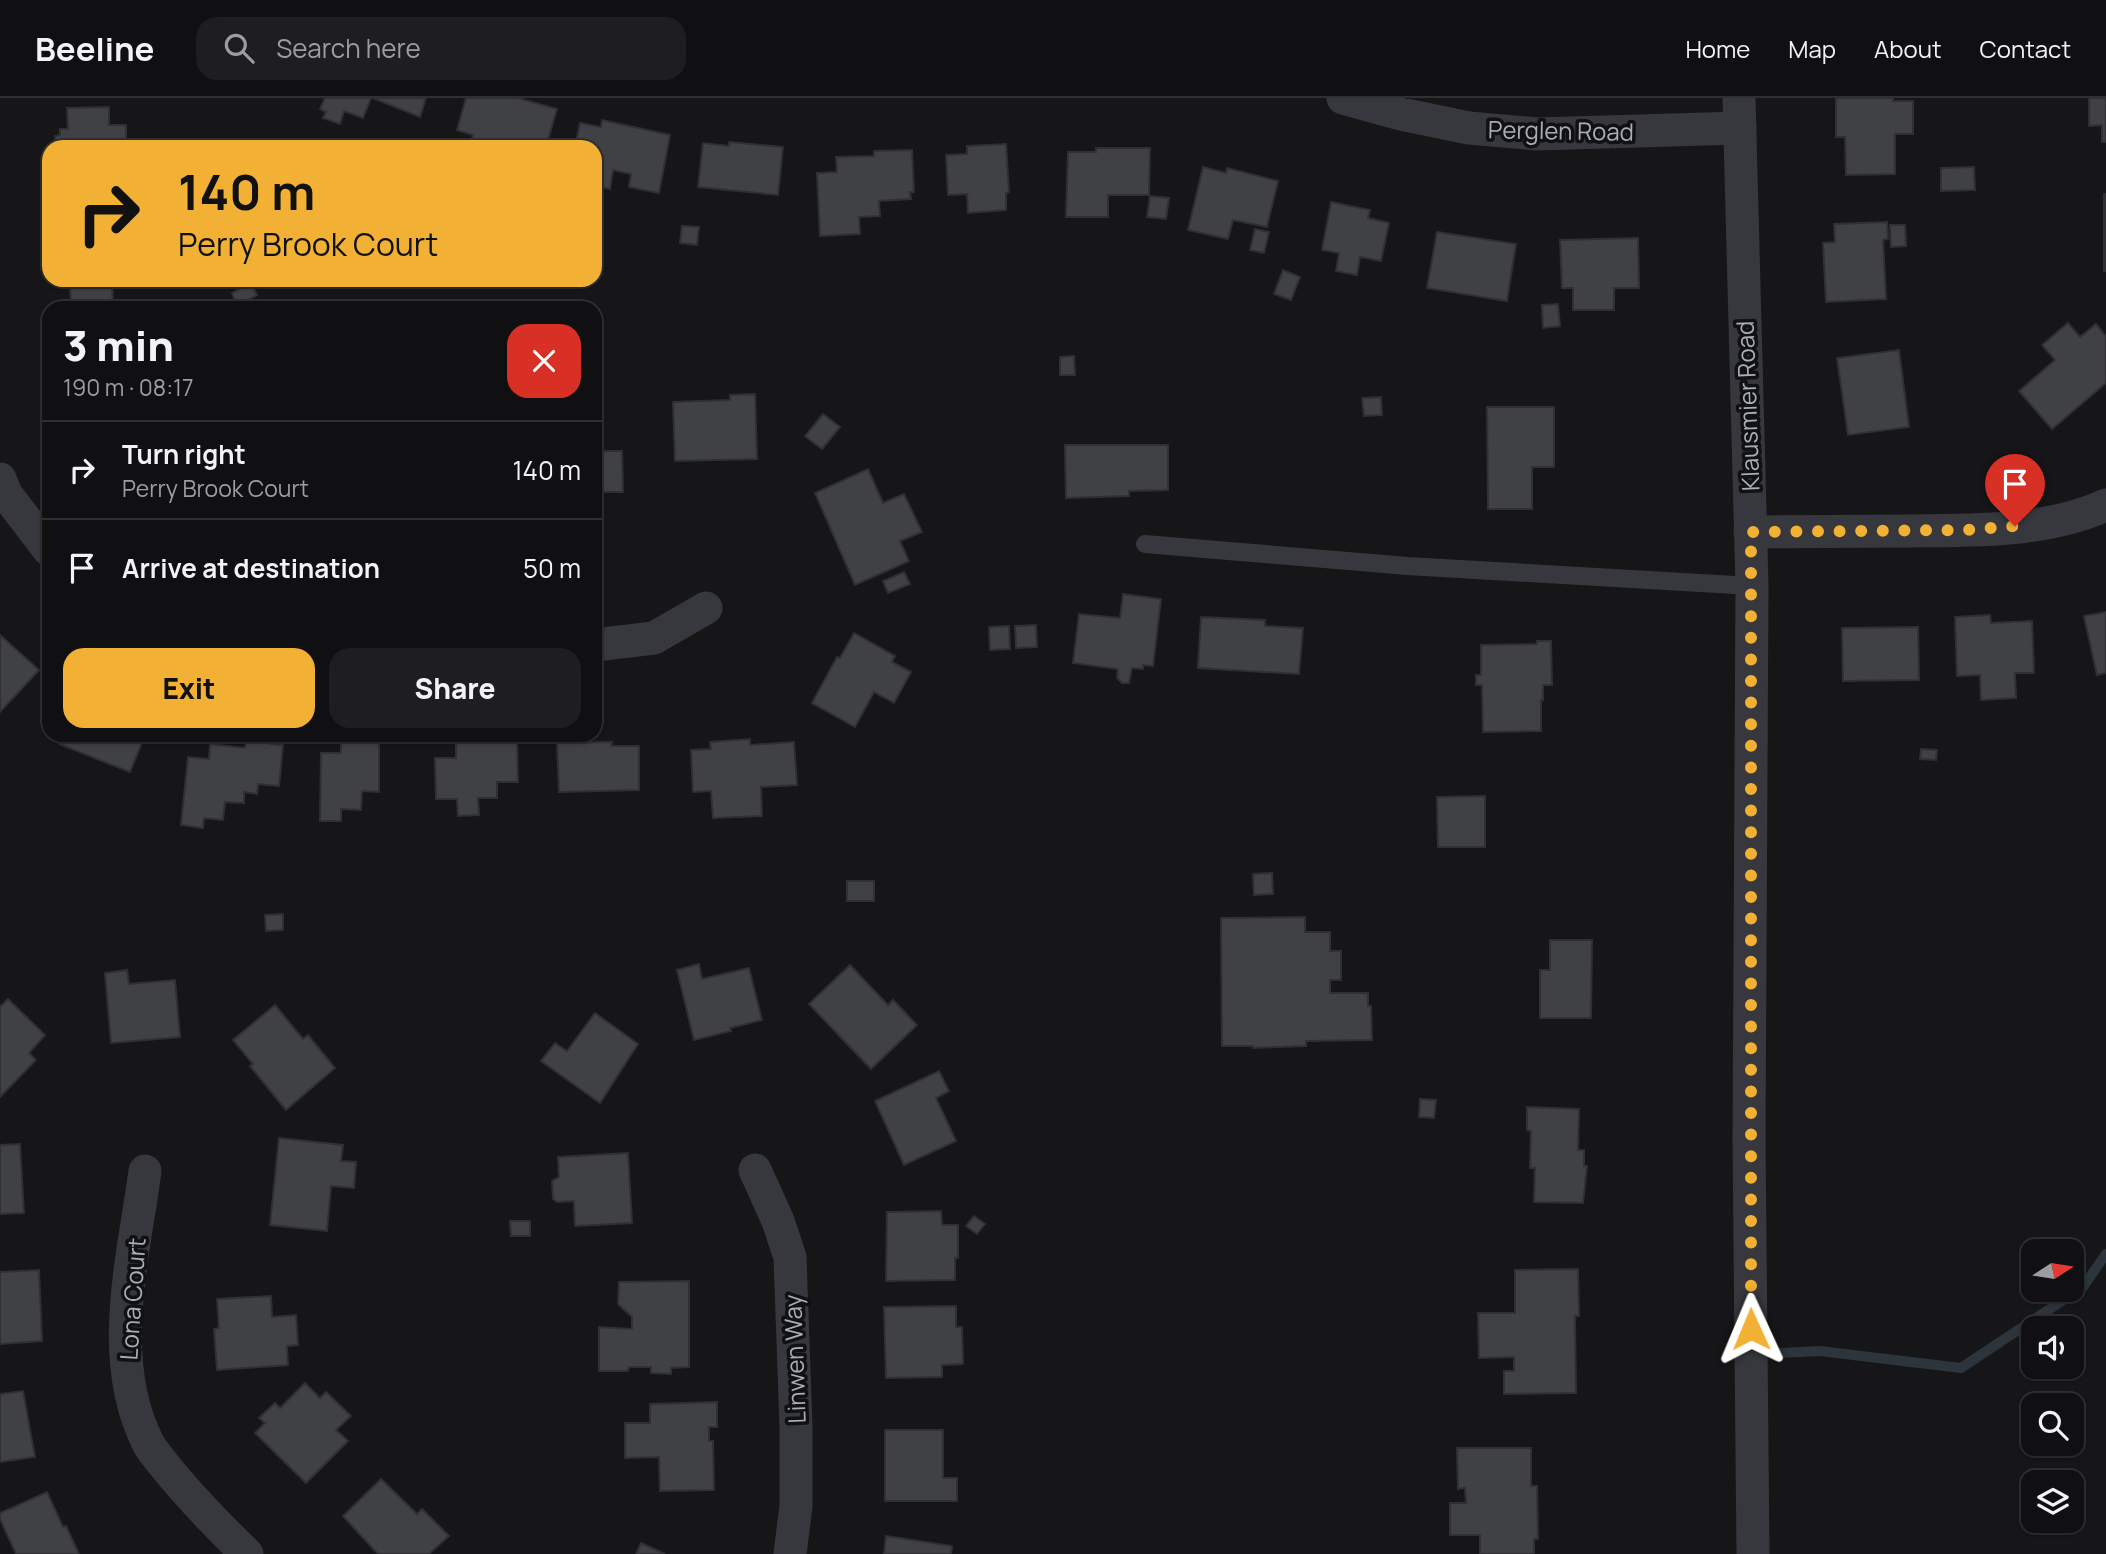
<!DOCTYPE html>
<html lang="en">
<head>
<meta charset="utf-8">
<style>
  :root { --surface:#101012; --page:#1e1e20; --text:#f1f3f6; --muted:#9c9d9f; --line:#303032; --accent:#f2b134 }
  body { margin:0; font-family:Manrope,sans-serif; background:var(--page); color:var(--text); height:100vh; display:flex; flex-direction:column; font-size:26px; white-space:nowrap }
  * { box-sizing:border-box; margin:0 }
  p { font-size:23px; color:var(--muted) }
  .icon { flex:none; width:38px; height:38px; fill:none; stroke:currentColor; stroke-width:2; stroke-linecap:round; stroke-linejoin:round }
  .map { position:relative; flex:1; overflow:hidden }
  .sheet { position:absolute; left:42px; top:203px; width:560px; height:441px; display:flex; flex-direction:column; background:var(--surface); border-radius:21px; box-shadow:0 2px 5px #0004,0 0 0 2px var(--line) }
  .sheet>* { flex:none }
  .hud { position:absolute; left:42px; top:42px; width:560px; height:147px; border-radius:21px; box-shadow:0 2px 5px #0004,0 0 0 2px var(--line); background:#f2b134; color:#111; overflow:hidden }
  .needle { width:46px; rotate:78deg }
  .controls { position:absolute; left:2021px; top:1141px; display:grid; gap:14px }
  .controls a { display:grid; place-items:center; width:63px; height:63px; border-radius:14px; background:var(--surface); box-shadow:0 2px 5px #0004,0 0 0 2px var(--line); font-size:35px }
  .pin { position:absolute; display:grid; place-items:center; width:60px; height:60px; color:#fff; margin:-72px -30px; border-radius:50% 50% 50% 0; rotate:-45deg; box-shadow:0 0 7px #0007 }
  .pin .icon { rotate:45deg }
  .me { position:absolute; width:77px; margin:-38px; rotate:359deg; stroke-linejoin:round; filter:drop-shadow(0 0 5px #0008) }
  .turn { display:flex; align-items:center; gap:24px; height:147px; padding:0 21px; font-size:32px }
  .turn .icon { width:91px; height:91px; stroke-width:2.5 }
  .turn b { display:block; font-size:49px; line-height:60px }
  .round { display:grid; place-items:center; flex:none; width:74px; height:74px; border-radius:21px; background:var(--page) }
  .head { display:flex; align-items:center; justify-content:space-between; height:119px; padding:0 21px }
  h1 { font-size:42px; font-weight:800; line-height:52px }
  .primary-button { display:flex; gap:14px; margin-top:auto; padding:14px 21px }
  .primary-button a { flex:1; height:80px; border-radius:21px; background:var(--accent); color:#111; font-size:28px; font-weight:800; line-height:80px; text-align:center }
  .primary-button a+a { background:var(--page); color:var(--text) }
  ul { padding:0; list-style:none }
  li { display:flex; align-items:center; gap:21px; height:98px; padding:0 21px; border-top:2px solid var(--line) }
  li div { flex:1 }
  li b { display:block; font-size:26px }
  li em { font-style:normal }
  header { display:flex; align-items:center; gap:42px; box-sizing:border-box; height:98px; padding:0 35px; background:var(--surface); border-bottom:2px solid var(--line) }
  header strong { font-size:33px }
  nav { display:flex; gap:38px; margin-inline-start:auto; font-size:24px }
  .search { width:490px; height:63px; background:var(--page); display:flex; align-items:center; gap:18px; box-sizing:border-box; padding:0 24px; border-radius:21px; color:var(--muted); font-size:26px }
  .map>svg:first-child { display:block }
</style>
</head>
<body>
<header>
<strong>Beeline</strong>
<div class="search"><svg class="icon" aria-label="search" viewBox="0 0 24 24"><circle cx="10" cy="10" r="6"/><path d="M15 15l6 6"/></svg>Search here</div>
<nav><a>Home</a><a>Map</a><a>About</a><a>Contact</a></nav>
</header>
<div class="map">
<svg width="2106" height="1456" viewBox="0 0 2106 1456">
  <rect width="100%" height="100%" fill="#161618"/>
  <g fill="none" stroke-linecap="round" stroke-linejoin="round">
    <path stroke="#2c353c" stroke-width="10" d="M1781,1255L1820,1253L1961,1270L2083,1189L2106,1156"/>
  </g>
  <g fill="#404145" stroke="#303034" stroke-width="2">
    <path d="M325,0H371L363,20L344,13L340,26L323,20L326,14L320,11Z"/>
    <path d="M373,0H426L420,19Z"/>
    <path d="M466,0H518L557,11L546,49H470L473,37L457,32Z"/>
    <path d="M1836,0H1893V3H1913V36H1895V76L1846,77L1845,39H1836Z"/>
    <path d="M2089,0H2106V44H2102V27L2089,28Z"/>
    <path d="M109,9V27H126V49H55V38L60,37V31H68L67,10Z"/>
    <path d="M602,22L670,37L659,95L629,89L631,76L613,72L610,91L595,88V49H575L580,25L601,29Z"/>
    <path d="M729,44L783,49L778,97L698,89L703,45L729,48Z"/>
    <path d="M1006,46L1009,94L1006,95V112L968,115L967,96L948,97L946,57L967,56V48Z"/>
    <path d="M1096,50H1150L1149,97H1108V119H1066L1068,54H1096Z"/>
    <path d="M912,52L914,94H910L911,101L879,103L880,118L859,119L860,136L820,138L817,75L837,74L836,59L874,58V53Z"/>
    <path d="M1203,69L1226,75L1227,70L1278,83L1267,129L1233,122L1228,141L1188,132Z"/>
    <path d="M1974,69L1975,92L1941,93V70Z"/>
    <rect x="2104" y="96" width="2" height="77"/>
    <path d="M1150,98L1169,100L1166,121L1147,119Z"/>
    <path d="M1331,104L1370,112L1368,120L1389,125L1381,163L1360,159L1357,177L1336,173L1339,155L1322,152Z"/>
    <path d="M1887,124L1888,141L1883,142L1886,201L1826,204L1823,145L1835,144L1834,126Z"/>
    <path d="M1890,127H1905L1906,148L1891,149Z"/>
    <path d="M682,128L699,129L697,147L680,145Z"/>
    <path d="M1255,131L1269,134L1264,155L1250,152Z"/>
    <path d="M1437,134L1516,146L1507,203L1427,190Z"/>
    <path d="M1638,140L1639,190H1614V212H1573V190H1562L1560,142Z"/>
    <path d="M1283,172L1300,179L1291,202L1274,196Z"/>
    <path d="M70,182H112L113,210H71Z"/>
    <path d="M251,185L257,197L237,208L232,195Z"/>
    <path d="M1558,206L1560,228L1543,230L1542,207Z"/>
    <path d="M2068,225L2080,239L2096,226L2106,238V285L2052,331L2019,293L2055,262L2042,247Z"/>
    <path d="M1899,252L1909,329L1848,337L1837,260Z"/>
    <path d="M1074,258L1075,277H1060V259Z"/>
    <path d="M755,296L757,361L675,363L673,304L730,302V297Z"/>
    <path d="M1381,299L1382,317L1364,318L1362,300Z"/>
    <path d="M1487,309H1554V369H1532V411H1488Z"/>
    <path d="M823,316L840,329L822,351L805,338Z"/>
    <path d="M595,336H601V353H622L623,394H601V402H595Z"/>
    <path d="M1065,347H1168V392L1129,393V398L1066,400Z"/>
    <path d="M868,371L883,405L904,396L922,434L900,443L909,463L855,487L815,395Z"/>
    <path d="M904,474L910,486L888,495L883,483Z"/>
    <path d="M1123,496L1161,501L1153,568L1143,567V571L1132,570L1129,585H1122L1117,580L1118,571L1073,565L1079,516L1120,520Z"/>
    <path d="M2106,514V575L2097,577L2084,518Z"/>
    <path d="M1990,517L1991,525L2032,523L2034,575H2015L2016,600L1981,602L1980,577L1957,578L1955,519Z"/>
    <path d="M1201,519L1265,522V528L1303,530L1299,576L1198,570Z"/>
    <path d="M1036,527L1037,549L1016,550L1015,528Z"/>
    <path d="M1009,528L1010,551L990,552L989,529Z"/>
    <path d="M1918,529L1919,582L1843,583L1842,530Z"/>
    <path d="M854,535L895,558L892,564L911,574L894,605L874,594L855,629L812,605L837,559L840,560Z"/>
    <path d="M0,537L39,572L0,614Z"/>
    <path d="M1537,543H1551L1552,587H1543V602H1541V633L1483,634L1482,587H1476V577H1481V547L1537,546Z"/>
    <path d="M62,637H145L130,674L59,646Z"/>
    <path d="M750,641V647L794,644L797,687L761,689L762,718L713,720L711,693L693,694L691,652L711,651L710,644Z"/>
    <path d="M246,643L283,647L279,688L258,686L257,696L244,694V705L225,704L223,722L204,720L203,730L181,727L188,659L209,661L210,646L245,650Z"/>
    <path d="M456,644H517L518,684H497V700H478L479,717L458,718L457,701H436L435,660H456Z"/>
    <path d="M612,644L611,648H639V692L559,694L557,645Z"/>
    <path d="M341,645H379V694L362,693L361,712L341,711V723H320L321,655H341Z"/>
    <path d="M1921,651L1937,652L1936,662L1920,661Z"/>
    <path d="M1485,698V749H1438L1437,699Z"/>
    <path d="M1272,775L1273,796L1254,797L1253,776Z"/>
    <rect x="847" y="783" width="27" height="20"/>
    <path d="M283,816V832L266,833L265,817Z"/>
    <path d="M1305,819V834H1330V853H1341V882H1330V895H1368V908H1371L1372,942L1306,943V948L1253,950V948H1222L1221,820Z"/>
    <path d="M1550,842H1592L1591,920H1540V872H1550Z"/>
    <path d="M699,866L702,881L749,870L762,922L730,930L731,933L694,942L677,872Z"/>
    <path d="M850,867L888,907L893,902L917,927L871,971L809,906Z"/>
    <path d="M127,872L129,886L175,882L180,939L111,945L105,875Z"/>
    <path d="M8,901L45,937L29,955L36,962L0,999V909Z"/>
    <path d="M275,907L303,941L308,937L335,970L286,1012L250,968L253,966L233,942Z"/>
    <path d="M595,915L638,946L600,1005L541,963L555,945L567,953Z"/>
    <path d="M939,973L949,993L936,1000L956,1043L904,1067L875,1003Z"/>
    <path d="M1420,1001L1436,1002L1434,1020L1419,1019Z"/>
    <path d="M1527,1009L1579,1011L1578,1052H1584V1068H1587L1583,1105L1534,1104L1535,1070H1530L1531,1033L1527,1032Z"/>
    <path d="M279,1040L343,1047L341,1063L356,1064L354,1090L331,1088L327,1133L270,1127Z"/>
    <path d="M20,1046L24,1115L0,1116V1047Z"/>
    <path d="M628,1055L632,1125L575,1128L574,1103L557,1104L553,1101L552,1083L559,1079L558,1059Z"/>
    <path d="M941,1113L942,1127H958V1160H955V1182L886,1183L887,1114Z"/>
    <path d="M974,1118L985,1126L977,1136L966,1128Z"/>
    <path d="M510,1123H530V1138H511Z"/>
    <path d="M1578,1171L1579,1218H1575L1576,1295L1504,1296V1273H1514V1259L1479,1260L1478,1215H1515V1172Z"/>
    <path d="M39,1172L42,1243L0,1246V1174Z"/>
    <path d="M689,1183V1269L671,1270V1276L651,1275V1269H629L628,1273H599V1229L632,1231V1219L618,1206L619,1184Z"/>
    <path d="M271,1198L272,1219L296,1217L298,1247L287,1248L288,1267L217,1272L214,1231L219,1230L217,1201Z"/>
    <path d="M956,1208V1229H962L963,1266L942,1267V1279L886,1280L884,1209Z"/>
    <path d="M305,1285L320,1300L326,1294L351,1318L336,1332L348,1343L306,1385L255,1335L265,1325L259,1320L275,1305L280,1310Z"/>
    <path d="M23,1293L35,1359L0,1364V1296Z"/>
    <path d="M717,1304V1329H709V1343H713L714,1392L660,1393L659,1359L625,1360V1325H650V1306Z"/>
    <path d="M885,1332H943V1380H957V1403H885Z"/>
    <path d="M1457,1350H1531V1388H1537L1538,1441H1534V1456H1480V1437H1450V1405H1466L1465,1390L1458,1391Z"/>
    <path d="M381,1381L417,1416L422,1411L449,1438L429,1456H378L343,1418Z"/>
    <path d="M47,1394L63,1429L66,1428L79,1456H16L0,1421V1415Z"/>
    <path d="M886,1438L952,1448L951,1456H884Z"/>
    <path d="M641,1445L665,1456H636Z"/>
  </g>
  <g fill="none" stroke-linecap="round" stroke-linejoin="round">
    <path stroke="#37383d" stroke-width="18" d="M1145,446L1408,468L1752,488"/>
    <g stroke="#37383d" stroke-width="33">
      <path d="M1343,0L1401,16L1469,30L1537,36L1740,30"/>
      <path d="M1739,0L1752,488L1749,1041L1753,1456"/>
      <path d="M0,381L6,396L49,452"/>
      <path d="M1750,434C1802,434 1854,433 1906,433C1971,432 2046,435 2106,407"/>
      <path d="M595,547L654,540L706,510"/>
      <path d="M755,1072L778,1123L790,1159L796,1329V1408L790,1456"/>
      <path d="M145,1073C133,1162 106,1261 148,1345C152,1353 159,1360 164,1367C189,1398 218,1428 247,1456"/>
    </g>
  </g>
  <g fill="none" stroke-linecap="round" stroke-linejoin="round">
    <path stroke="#f2b134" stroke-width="12" stroke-dasharray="0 21.6" d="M1751,1231V434L1965,432L2015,428"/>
  </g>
  <g text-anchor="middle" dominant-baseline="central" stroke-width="7" stroke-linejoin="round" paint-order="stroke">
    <g font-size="24" fill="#a8adb8" stroke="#111113">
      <text transform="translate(1561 32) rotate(1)">Perglen Road</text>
      <text transform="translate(1747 308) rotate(-92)">Klausmier Road</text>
      <text transform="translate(132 1201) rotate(-86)">Lona Court</text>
      <text transform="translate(794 1261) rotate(-92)">Linwen Way</text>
    </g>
  </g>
</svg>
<div class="controls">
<a><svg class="needle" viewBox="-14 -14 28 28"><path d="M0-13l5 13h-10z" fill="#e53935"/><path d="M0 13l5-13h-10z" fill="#9c9d9f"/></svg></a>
<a><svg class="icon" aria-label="sound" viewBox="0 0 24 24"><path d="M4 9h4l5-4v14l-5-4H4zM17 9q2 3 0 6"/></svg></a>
<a><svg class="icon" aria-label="search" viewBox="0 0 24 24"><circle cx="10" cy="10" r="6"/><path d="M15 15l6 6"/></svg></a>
<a><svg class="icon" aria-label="layers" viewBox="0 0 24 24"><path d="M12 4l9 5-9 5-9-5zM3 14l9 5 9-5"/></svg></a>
</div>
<div class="pin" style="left:2015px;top:428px;background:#d93025"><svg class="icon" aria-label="arrive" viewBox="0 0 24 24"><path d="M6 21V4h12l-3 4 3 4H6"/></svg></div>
<svg class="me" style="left:1751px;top:1231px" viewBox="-20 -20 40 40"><path d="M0-17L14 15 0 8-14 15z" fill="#f2b134" stroke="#fff" stroke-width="4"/></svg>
<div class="hud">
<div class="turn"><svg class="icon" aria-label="right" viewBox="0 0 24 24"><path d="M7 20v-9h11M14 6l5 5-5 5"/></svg><div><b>140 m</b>Perry Brook Court</div></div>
</div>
<section class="sheet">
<div class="head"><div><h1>3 min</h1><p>190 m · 08:17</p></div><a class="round" style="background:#d93025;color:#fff"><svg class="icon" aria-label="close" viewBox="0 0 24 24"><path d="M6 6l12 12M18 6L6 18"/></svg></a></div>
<ul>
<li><svg class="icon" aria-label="right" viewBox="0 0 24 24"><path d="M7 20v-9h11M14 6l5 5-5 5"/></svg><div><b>Turn right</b><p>Perry Brook Court</p></div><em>140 m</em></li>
<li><svg class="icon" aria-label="arrive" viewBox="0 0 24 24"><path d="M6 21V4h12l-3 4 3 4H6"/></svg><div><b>Arrive at destination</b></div><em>50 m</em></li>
</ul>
<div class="primary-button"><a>Exit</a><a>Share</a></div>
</section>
</div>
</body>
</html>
